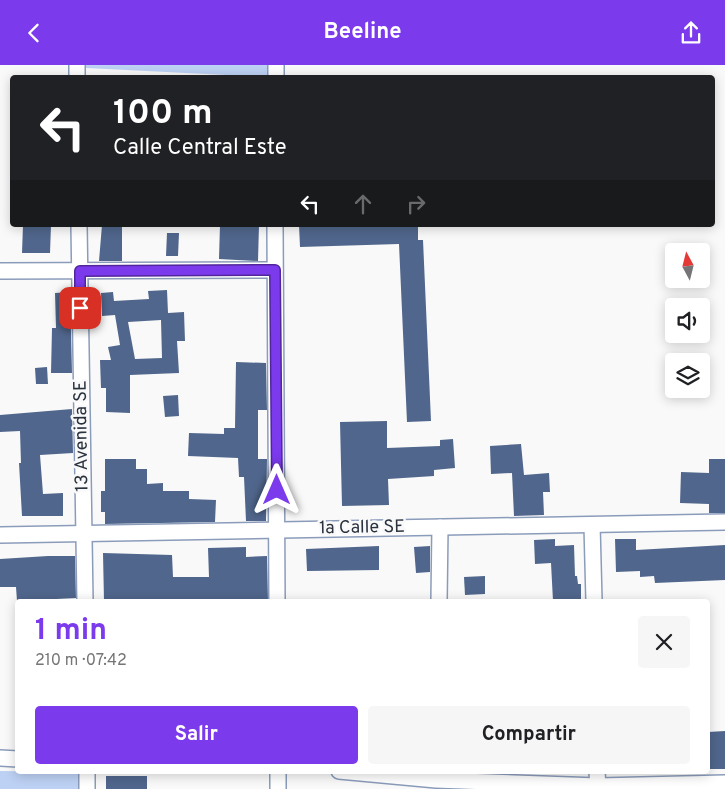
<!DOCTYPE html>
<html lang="es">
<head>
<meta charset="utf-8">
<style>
  :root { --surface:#fff; --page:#f6f6f6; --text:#202124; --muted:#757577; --accent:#7c3aed }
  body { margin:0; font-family:Overpass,sans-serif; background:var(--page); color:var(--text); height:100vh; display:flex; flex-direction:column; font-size:19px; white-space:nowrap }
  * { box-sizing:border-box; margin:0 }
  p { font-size:16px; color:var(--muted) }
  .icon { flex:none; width:28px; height:28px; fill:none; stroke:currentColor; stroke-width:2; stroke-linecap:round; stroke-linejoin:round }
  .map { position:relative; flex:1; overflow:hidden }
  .side { position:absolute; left:15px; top:534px; width:695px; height:175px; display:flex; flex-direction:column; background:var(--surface); border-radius:5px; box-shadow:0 2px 12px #0003 }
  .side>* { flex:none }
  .banner { position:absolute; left:10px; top:10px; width:705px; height:152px; border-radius:5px; box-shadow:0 2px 12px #0003; background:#202124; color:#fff; overflow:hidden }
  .needle { width:32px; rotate:353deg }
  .fabs { position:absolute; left:665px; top:178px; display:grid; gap:10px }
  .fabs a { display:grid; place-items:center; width:45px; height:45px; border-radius:5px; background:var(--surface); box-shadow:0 2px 12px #0003; font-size:25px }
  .pin { position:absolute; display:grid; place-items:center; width:42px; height:42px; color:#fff; margin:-21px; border-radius:10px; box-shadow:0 2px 8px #0006 }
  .me { position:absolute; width:55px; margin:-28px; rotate:0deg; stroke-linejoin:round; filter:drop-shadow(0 0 4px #0008) }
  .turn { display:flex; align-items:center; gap:18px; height:105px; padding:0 20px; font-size:22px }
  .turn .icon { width:65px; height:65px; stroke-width:2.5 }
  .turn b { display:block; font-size:35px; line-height:42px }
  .lanes { display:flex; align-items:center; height:48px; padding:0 20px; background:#0003; justify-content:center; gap:25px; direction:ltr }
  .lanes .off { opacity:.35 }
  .round { display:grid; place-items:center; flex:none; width:52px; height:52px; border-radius:5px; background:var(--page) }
  .headline { display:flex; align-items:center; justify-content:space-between; height:85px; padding:0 20px }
  h1 { font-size:30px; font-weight:700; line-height:38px; color:var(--accent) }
  .action { display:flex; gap:10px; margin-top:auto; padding:10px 20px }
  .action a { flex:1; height:58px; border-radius:5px; background:var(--accent); color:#fff; font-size:20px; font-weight:700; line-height:58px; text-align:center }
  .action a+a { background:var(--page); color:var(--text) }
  header { display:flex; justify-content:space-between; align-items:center; height:65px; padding:0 20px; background:var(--accent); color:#fff; font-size:22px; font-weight:700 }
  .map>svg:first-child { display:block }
</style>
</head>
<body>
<header><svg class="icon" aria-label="back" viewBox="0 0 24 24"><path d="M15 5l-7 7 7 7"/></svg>Beeline<svg class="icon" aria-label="share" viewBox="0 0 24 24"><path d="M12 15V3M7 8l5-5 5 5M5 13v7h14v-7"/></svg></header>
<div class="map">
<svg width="725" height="724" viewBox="0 0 725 724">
  <rect width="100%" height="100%" fill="#f9f9f9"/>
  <g fill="#bdd1f4">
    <path d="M86,0H267V12L86,3Z"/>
    <path d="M0,706L89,707V724H0Z"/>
  </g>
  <g fill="#50668c" fill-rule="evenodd">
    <path d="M23,160H51L50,188H22Z"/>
    <path d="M102,160H122V196H99Z"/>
    <path d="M220,160H259L258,196L219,194Z"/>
    <path d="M299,160H418V175H423L431,356L407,357L399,179L300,182Z"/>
    <path d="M167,168H179L178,191H166Z"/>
    <path d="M167,225L168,248L184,247L185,276H177L179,308L130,310V348L106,347V323H101L100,295H111L108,282L120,280L115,250L102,251L101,228L113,227L114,236L149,234L148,226ZM161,255L162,293L135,294L128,257Z"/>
    <path d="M70,227L72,308H51L52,263H56L55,228Z"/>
    <path d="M236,297L266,298L267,345H258V394H267L266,456H246L244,412H239L238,393L188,391L189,368L224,369V363H235Z"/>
    <path d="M47,302L48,319H36L35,303Z"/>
    <path d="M178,330L179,351L165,352L163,331Z"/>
    <path d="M72,344L73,388L40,390L43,429L63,428V451H22L19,398H21L20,366L0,367V350Z"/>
    <path d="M387,356V383L440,381V375L453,374L455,403L434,405V411L388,414L389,440L342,441L340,357Z"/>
    <path d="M521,379L524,410L549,408L550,427H543L544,450L514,451L512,408L491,409L490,381Z"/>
    <path d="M105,394H136V404H147V419L163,418V426H189V434L216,435L215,457L105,459V447H101V426H105Z"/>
    <path d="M709,394H725V448H709V439L680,438L681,407L709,408Z"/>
    <path d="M555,474V481L574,480L575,511H577L578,519H581V536H553L551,498L535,499L534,475Z"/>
    <path d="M615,474H636V485L725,480V515L655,518L654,511L640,512V506L616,507Z"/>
    <path d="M379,481V505L307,506L306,484Z"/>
    <path d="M430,481V507L416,508L414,482Z"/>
    <path d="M246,482V492L267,491L268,536H104L103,488L172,490L173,512H209L208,483Z"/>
    <path d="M48,491H75L76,533L17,536L16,522H0V494Z"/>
    <path d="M485,511V529L465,530L464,512Z"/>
    <path d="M725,666V704H708V667Z"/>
    <rect x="106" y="711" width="41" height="13"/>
  </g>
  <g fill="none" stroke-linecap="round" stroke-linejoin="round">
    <g stroke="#8b9cbb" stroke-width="18">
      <g id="minor">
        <path d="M77,0V12"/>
        <path d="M276,12V0"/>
        <path d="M79,160L85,536"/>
        <path d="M275,160L277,536"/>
        <path d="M0,206L275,205"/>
        <path d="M592,460L594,536"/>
        <path d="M0,470L725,457"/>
        <path d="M439,536L440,462"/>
        <path d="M0,693L18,694"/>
        <path d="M87,706V724"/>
        <path d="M278,706V724"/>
        <path d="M339,706L436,715L598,721L725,718"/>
        <path d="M597,706L598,724"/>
      </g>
    </g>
    <use href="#minor" stroke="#fff" stroke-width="15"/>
  </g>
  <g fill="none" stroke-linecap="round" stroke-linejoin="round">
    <g stroke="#51269a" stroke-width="12">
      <path id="route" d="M80,243V206L275,205L277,425"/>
    </g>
    <use href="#route" stroke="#7c3aed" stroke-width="9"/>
  </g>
  <g text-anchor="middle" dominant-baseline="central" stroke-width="5" stroke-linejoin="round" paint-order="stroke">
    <g font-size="18" fill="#2a323e" stroke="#f9f9f9">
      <text transform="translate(82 371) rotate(-91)">13 Avenida SE</text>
      <text transform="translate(362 463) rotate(-1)">1a Calle SE</text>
    </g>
  </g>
</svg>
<div class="fabs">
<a><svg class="needle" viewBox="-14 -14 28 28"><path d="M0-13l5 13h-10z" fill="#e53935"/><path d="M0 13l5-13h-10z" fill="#757577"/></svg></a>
<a><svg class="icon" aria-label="sound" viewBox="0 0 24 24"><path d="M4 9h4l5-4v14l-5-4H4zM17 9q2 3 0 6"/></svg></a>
<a><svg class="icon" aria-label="layers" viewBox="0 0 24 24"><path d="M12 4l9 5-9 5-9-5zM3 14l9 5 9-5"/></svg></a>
</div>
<div class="pin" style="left:80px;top:243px;background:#d93025"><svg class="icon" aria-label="arrive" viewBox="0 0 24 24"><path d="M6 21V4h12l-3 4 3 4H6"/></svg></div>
<svg class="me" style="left:277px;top:425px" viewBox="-20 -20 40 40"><path d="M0-17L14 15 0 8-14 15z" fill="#7c3aed" stroke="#fff" stroke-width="4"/></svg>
<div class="banner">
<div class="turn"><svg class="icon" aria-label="left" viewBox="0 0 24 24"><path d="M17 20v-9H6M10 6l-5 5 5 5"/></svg><div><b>100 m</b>Calle Central Este</div></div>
<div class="lanes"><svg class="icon" aria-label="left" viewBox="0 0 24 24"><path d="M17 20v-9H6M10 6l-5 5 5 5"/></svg><svg class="icon off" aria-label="ahead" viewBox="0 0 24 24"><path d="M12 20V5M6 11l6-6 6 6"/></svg><svg class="icon off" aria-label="right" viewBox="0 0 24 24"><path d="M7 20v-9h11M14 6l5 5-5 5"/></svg></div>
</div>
<section class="side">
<div class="headline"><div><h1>1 min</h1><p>210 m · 07:42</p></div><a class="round"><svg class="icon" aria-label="close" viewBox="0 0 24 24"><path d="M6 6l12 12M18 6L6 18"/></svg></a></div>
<div class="action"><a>Salir</a><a>Compartir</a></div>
</section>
</div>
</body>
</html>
